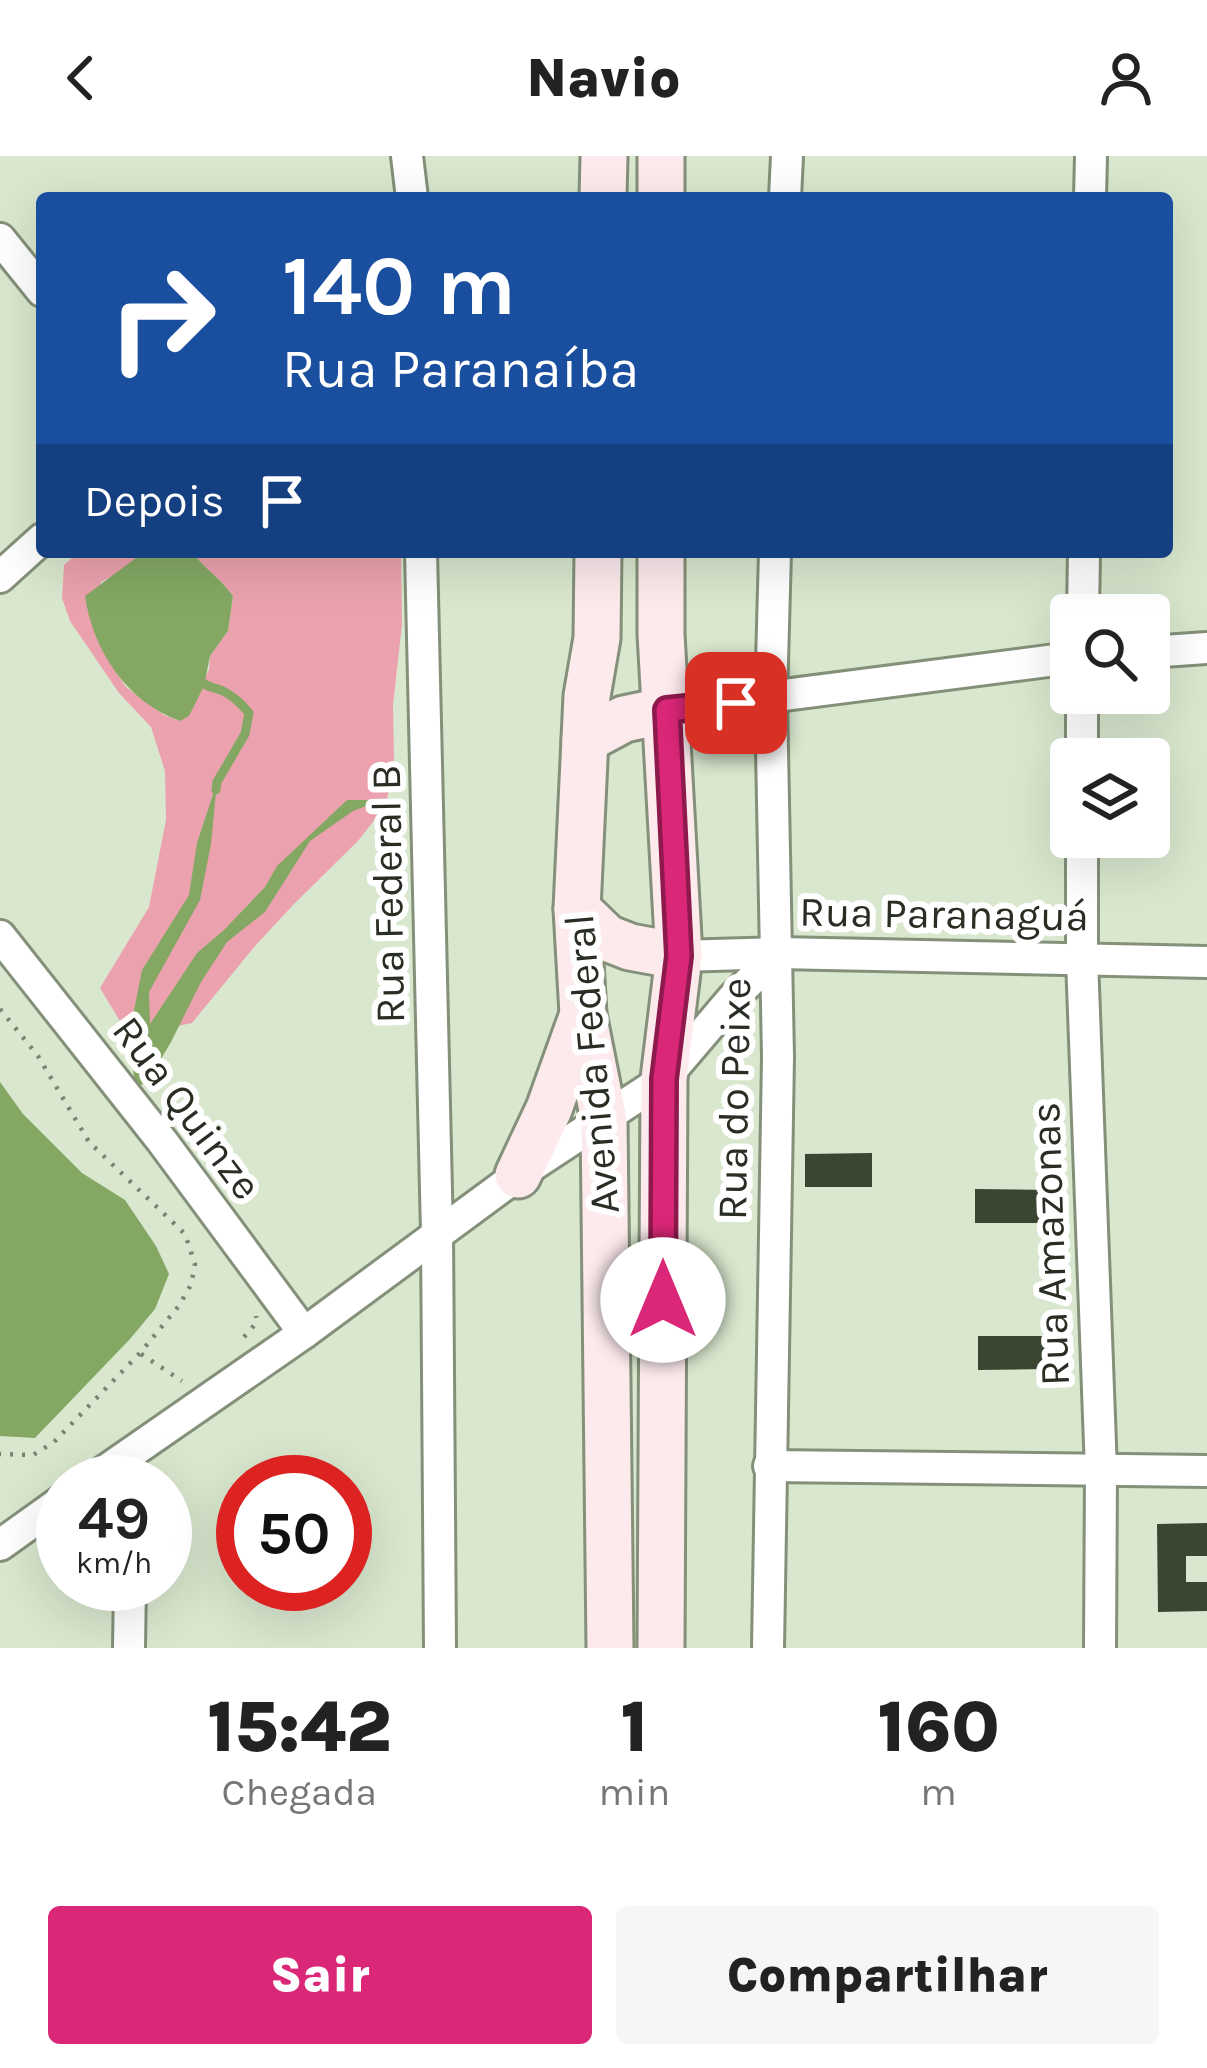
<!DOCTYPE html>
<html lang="pt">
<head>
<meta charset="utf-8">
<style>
  :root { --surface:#fff; --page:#f6f6f6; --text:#222; --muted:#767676; --accent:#db2777 }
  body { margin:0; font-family:Karla,sans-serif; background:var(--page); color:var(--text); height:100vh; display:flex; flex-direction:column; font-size:45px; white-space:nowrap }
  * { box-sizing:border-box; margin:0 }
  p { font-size:39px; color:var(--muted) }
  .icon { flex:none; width:66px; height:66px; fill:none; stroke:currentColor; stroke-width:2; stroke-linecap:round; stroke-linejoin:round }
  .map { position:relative; height:1492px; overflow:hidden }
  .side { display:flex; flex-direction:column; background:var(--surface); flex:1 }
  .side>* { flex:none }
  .top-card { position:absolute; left:36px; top:36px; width:1137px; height:366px; border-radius:12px; box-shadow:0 12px 48px #0002; background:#1a4fa0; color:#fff; overflow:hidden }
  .fabs { position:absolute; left:1050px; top:438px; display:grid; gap:24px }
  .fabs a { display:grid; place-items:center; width:120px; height:120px; border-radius:12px; background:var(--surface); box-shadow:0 12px 48px #0002; font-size:60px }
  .speed { position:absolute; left:36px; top:1299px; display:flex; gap:24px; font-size:60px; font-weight:700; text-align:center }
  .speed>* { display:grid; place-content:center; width:156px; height:156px; border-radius:50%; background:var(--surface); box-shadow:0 12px 48px #0002; line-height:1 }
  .speed small { font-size:30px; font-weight:400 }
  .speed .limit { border:18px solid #d22; background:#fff; color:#111 }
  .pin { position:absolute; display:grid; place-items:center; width:102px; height:102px; color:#fff; margin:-51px; border-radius:24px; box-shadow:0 6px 18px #0006 }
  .me { position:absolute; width:132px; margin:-66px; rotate:0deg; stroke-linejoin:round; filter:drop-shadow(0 0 9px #0008) }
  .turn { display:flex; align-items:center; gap:42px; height:252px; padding:0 48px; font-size:54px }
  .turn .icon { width:156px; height:156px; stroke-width:2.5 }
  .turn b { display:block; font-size:84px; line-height:102px }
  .then { display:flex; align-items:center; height:114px; padding:0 48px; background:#0003; gap:24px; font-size:45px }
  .eta { display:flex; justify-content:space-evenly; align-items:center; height:204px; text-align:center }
  .eta b { font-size:72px; font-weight:800; line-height:84px }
  .cta { display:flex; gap:24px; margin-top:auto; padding:24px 48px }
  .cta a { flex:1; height:138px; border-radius:12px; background:var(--accent); color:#fff; font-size:48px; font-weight:800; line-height:138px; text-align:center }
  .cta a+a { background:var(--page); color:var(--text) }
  header { display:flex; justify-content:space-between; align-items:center; height:156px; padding:0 48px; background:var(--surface); font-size:54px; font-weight:800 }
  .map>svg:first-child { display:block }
</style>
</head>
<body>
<header><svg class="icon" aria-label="back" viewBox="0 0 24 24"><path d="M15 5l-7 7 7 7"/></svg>Navio<svg class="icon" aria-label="person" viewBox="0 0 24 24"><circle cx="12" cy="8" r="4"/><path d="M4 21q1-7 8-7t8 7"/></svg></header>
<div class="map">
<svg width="1207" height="1492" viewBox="0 0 1207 1492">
  <rect width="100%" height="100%" fill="#d9e7ce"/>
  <path fill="#eba2ae" d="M79,396H144L119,417L101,426L95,478L110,507L126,531L164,559L180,565L209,514L210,500L228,475L233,440C221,423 205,413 192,396H401L402,468L393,549L394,605L386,649L358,685L294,748L255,790L192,867L129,880L100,832L149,751L166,664L165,615L151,571L119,537L70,465L62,442L64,409Z"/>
  <g fill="#84a864">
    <path d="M144,396H192C205,413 221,423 233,440L228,475L210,500L204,530L189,560L180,565C127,546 93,495 85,440Z"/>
    <path d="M217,626L211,688L200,744L149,836L150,868L197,797L224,774L265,731L277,710L347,644H382L353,655L310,685L265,756L227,786L201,826L171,886L148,925L139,930L134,921L129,880L142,814L189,739L197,687Z"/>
    <path d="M0,926L23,958L82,1017L125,1044L156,1090L169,1118L155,1153L130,1183L35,1282L0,1280Z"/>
  </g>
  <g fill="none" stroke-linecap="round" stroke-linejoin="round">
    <path stroke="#84a864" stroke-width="9" d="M200,525C208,532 214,531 223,535C234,540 242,549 249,557L245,578L217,626L216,634"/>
  </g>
  <g fill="#3b4632">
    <path d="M872,997V1031H805V998Z"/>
    <path d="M975,1033L1051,1034L1050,1067H975Z"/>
    <path d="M978,1180H1046L1045,1213L978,1214Z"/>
    <path d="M1207,1367V1400H1186V1426H1207V1455L1158,1456L1157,1368Z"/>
  </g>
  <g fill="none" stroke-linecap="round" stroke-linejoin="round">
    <g stroke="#849079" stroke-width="36">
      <g id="street">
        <path d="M407,0L412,42"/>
        <path d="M785,42L787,0"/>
        <path d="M1090,42L1091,0"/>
        <path d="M0,83L42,135"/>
        <path d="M421,396L437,1077L440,1492"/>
        <path d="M0,421L42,383"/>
        <path d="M1083,459L1084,396"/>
        <path d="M1149,496L1207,492"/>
        <path d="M1082,537V603"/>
        <path d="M667,554L1071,502"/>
        <path d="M1082,681V803L1101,1315L1100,1492"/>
        <path d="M0,780L162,985L304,1177"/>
        <path d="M679,800L778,797L1207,806"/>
        <path d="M769,1310L1207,1315"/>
        <path d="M89,1326L304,1177L518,1019L664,923L733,842L778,797"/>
        <path d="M0,1389L63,1344"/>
        <path d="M129,1492L130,1428"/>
        <path d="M768,1492L778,901L771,543L775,396"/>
      </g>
    </g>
    <g stroke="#849079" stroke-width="51">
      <g id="secondary">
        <path d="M603,42L604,0"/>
        <path d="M661,42V0"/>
        <path d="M598,396L597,482L587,540L577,753L583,858L604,964L610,1492"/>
        <path d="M661,396V478L679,800L664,923L661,1492"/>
        <path d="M585,584L624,563L667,554"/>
        <path d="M577,753L607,782L630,791L679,800"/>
        <path d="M518,1019L549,953L582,861"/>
      </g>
    </g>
    <g stroke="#7a8373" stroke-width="4.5" stroke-dasharray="3 9" stroke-linecap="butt">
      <path d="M0,853L38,900L89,986L185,1078L195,1108L191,1129L178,1151L140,1197L54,1286L33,1299L0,1298"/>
      <path d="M244,1181L257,1166L256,1160"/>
      <path d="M141,1198L182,1225"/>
    </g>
    <use href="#street" stroke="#fff" stroke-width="30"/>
    <use href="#secondary" stroke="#fceaed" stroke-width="45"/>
  </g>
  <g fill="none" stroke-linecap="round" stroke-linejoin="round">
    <g stroke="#8e194d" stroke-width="30">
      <path id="route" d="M663,1144L664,923L679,800L667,554L736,547"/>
    </g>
    <use href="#route" stroke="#db2777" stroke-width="21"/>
  </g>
  <g text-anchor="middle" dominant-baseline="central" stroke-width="12" stroke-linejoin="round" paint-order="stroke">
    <g font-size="42" fill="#292e25" stroke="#fff">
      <text transform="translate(388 738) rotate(-91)">Rua Federal B</text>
      <text transform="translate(944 758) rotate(1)">Rua Paranaguá</text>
      <text transform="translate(592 908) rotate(-95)">Avenida Federal</text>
      <text transform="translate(734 943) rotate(-89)">Rua do Peixe</text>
      <text transform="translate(187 952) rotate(53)">Rua Quinze</text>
      <text transform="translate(1050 1088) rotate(-92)">Rua Amazonas</text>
    </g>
  </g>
</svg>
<div class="fabs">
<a><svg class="icon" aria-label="search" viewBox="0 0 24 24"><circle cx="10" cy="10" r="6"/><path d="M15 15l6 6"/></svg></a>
<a><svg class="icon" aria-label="layers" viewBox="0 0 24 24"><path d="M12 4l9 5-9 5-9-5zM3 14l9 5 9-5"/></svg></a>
</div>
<div class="speed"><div>49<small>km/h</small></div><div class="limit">50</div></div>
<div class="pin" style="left:736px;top:547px;background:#d93025"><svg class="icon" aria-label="arrive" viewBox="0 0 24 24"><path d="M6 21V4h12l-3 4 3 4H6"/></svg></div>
<svg class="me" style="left:663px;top:1144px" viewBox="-20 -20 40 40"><circle r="19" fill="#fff"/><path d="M0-13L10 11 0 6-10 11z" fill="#db2777"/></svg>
<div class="top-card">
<div class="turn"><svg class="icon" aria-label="right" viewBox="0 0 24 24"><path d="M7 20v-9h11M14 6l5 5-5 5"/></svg><div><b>140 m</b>Rua Paranaíba</div></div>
<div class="then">Depois<svg class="icon" aria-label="arrive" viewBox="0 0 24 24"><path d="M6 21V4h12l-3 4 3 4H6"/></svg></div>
</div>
</div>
<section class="side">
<div class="eta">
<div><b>15:42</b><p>Chegada</p></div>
<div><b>1</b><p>min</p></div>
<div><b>160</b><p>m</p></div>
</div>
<div class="cta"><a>Sair</a><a>Compartilhar</a></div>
</section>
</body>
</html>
